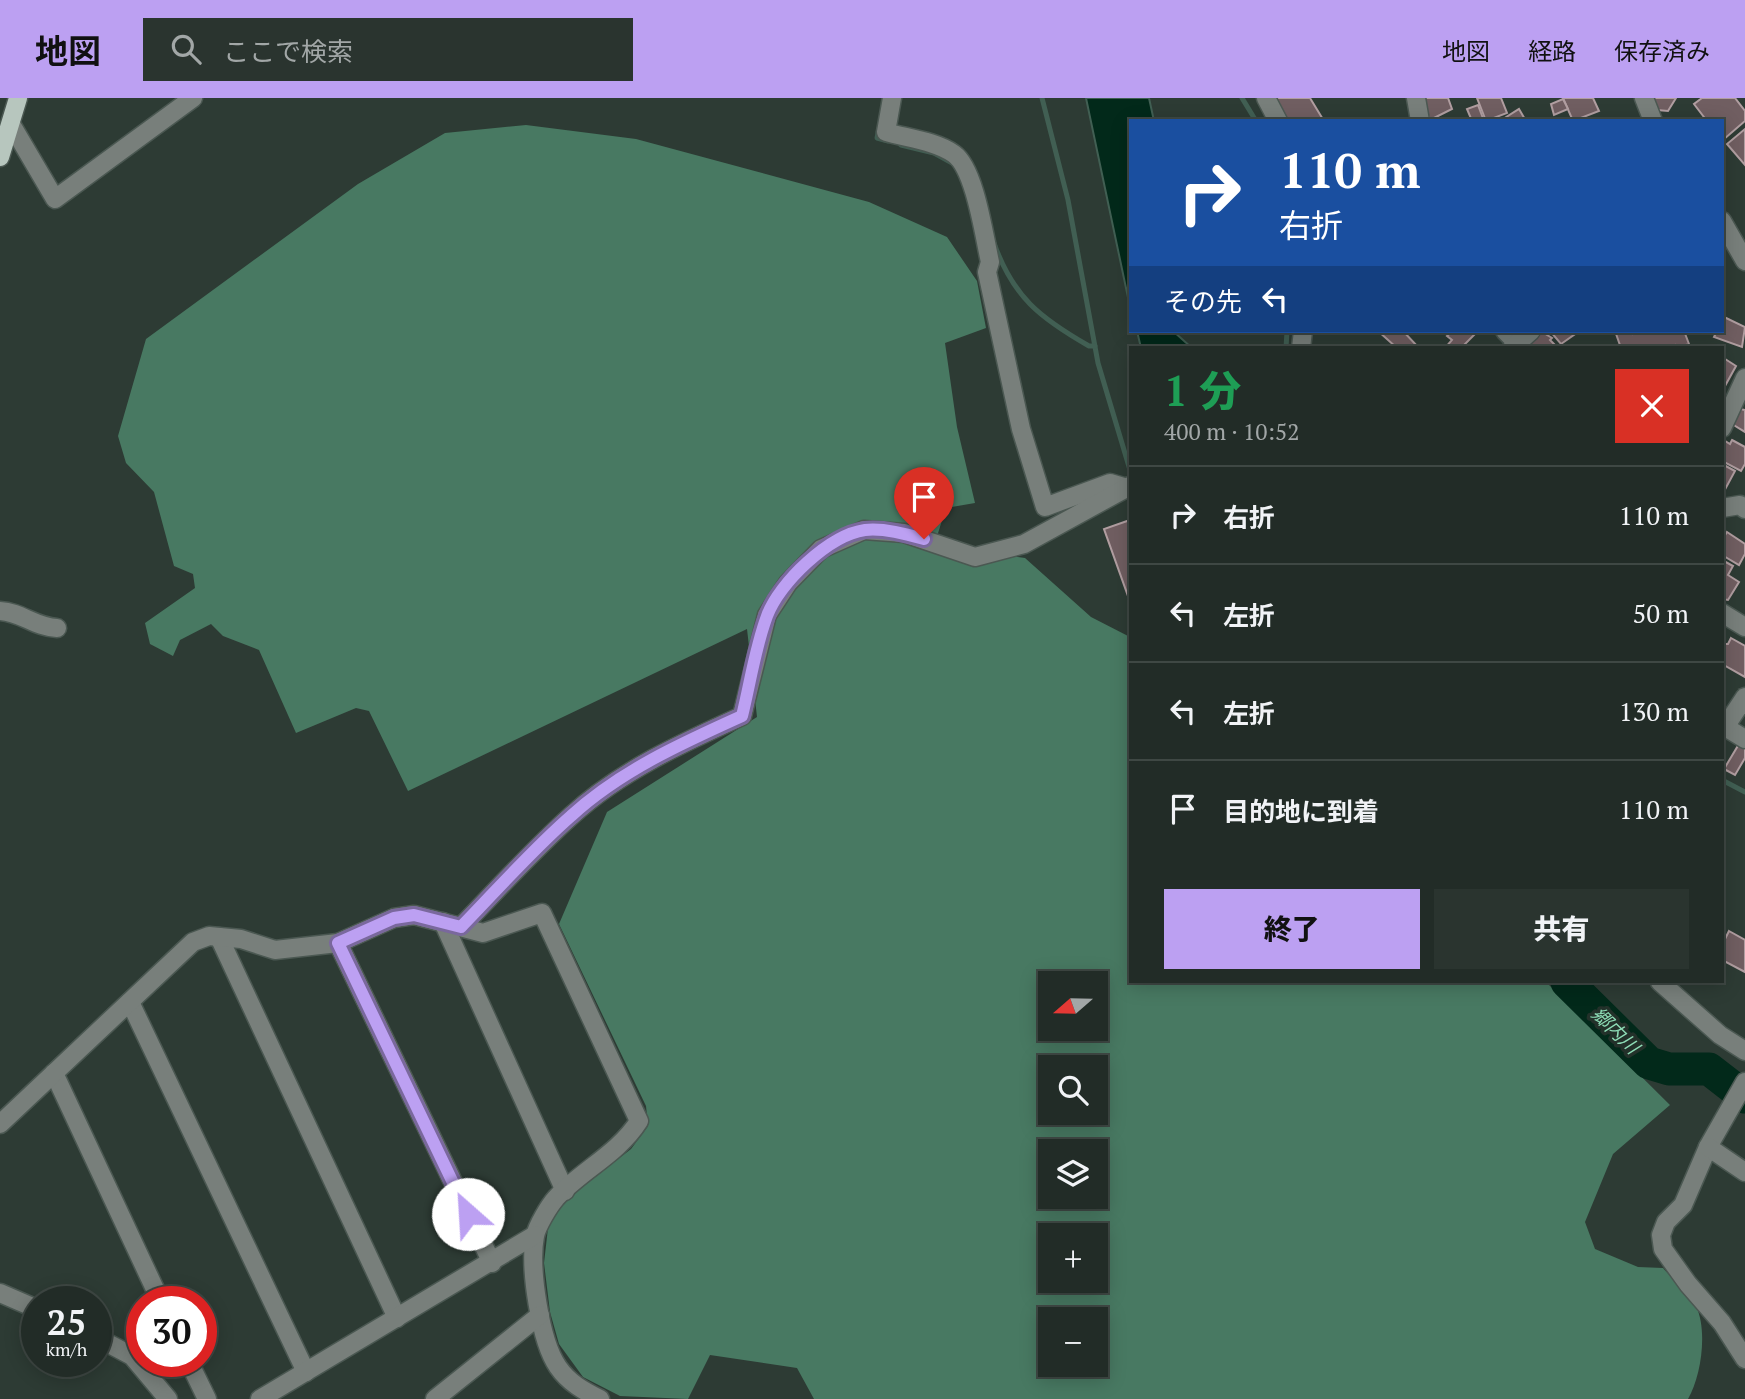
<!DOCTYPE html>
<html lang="ja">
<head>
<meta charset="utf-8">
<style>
  :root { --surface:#222c27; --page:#2a342f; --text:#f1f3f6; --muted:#a2a7a7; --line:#3f4844; --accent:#bca0f2 }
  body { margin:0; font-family:"PT Serif","Noto Sans JP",serif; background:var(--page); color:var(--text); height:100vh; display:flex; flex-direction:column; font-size:26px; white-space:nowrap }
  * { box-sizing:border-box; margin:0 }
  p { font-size:23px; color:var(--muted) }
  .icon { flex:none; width:38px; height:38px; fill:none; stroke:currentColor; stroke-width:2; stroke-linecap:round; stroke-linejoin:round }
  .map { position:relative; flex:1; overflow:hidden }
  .sheet { position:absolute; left:1129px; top:248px; width:595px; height:637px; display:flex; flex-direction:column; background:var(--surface); border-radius:0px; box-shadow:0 4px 18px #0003,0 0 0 2px var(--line) }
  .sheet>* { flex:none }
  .hud { position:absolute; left:1129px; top:21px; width:595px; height:214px; border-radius:0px; box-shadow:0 4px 18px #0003,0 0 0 2px var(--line); background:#1a4fa0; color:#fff; overflow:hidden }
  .needle { width:46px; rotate:250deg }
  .fabs { position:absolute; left:1038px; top:873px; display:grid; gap:14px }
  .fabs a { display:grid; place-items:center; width:70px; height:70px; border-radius:0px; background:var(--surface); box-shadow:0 4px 18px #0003,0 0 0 2px var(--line); font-size:35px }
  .speed { position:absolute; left:21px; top:1188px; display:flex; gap:14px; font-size:35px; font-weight:700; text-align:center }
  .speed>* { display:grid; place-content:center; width:91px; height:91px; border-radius:50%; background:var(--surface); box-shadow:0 4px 18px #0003,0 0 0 2px var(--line); line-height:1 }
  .speed small { font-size:18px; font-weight:400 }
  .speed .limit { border:10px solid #d22; background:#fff; color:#111 }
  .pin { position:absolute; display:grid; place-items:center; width:60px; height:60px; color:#fff; margin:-72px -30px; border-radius:50% 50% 50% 0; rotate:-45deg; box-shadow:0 0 7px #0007 }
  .pin .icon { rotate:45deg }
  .me { position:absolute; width:77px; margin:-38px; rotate:334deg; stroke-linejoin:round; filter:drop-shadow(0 0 5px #0008) }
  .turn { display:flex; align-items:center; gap:24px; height:147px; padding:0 35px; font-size:32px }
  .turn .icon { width:91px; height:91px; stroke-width:2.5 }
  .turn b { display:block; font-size:49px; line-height:60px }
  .then { display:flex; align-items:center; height:66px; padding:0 35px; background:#0003; gap:14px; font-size:26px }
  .round { display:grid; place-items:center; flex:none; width:74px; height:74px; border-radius:0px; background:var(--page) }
  .head { display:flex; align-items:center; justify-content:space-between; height:119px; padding:0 35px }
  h1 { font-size:42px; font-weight:800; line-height:52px; color:#1e9e55 }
  .primary-button { display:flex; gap:14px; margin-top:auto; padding:14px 35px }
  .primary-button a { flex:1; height:80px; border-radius:0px; background:var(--accent); color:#111; font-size:28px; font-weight:800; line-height:80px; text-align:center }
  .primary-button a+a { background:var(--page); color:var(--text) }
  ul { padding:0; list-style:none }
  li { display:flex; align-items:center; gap:21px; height:98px; padding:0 35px; border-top:2px solid var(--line) }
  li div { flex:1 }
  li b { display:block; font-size:26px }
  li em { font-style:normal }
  header { display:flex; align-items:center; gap:42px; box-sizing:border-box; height:98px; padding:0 35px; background:var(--accent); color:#111 }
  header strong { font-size:33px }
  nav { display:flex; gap:38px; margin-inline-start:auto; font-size:24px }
  .search { width:490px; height:63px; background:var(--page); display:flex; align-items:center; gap:18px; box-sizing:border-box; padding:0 24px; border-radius:0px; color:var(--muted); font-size:26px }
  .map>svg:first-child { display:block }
</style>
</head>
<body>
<header>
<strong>地図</strong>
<div class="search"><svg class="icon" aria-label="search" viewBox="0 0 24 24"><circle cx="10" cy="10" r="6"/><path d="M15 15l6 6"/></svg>ここで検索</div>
<nav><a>地図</a><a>経路</a><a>保存済み</a></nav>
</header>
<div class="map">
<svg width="1745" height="1301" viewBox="0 0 1745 1301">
  <rect width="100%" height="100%" fill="#2d3b34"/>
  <path fill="#487962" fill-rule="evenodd" d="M526,27L636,41L869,104L947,139L977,183L986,230L945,245L957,329L975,405L946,410L932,454L978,468L1011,458L1025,460L1091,519L1130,539V884H1546L1670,1007L1613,1056L1585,1124L1595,1151L1638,1169L1663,1170C1673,1182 1689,1195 1696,1208C1708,1233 1701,1279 1688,1301H814L797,1270L710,1257L688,1301L620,1298L583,1279L559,1246L550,1214L544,1165L548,1130L564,1103L631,1051L648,1028L646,1008L559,826L607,714L757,619L747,531L408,693L369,613L356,610L296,635L259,552L223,538L211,526L180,542L173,558L150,546L145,525L195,490L193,476L174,468L154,394L126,365L118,338L146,241L358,86L445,35ZM1050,886H1096V931H1050ZM1050,970H1096V1015H1050ZM1050,1054H1096V1099H1050ZM1050,1138H1096V1183H1050ZM1050,1222H1096V1267H1050Z"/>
  <g fill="#02291a" stroke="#415f53" stroke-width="2">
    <path d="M1086,0H1149L1154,23H1130V209Z"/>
    <path d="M1137,233H1173L1192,250H1141Z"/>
  </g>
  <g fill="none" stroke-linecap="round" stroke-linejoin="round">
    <g stroke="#415f53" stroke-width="5">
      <path d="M1042,0L1068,102L1098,265L1130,372"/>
      <path d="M1242,0L1256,23"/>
      <path d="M879,30L877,40L888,43"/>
      <path d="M901,47L934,55L954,66"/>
      <path d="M994,145C1013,199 1040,220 1089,248H1095"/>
      <path d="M1286,250L1287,233"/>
      <path d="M1722,682L1745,694"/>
    </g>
    <path stroke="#02291a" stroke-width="33" d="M1567,884L1649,965L1669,971H1709L1745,999"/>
  </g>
  <g fill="#705e61" stroke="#b19ea1" stroke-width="2">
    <path d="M1276,0H1310L1324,23H1288Z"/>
    <path d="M1420,0H1448L1452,11L1430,22L1429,19L1426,20Z"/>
    <path d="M1477,0H1501L1507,15L1486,23Z"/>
    <path d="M1563,0H1593L1599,13L1573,23Z"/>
    <path d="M1650,0H1676L1668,13L1657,12Z"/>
    <path d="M1702,0H1735L1745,13V23L1723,42L1722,23H1707L1694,6Z"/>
    <path d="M1563,1L1568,11L1554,17L1551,6Z"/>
    <path d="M1478,7L1484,23H1472L1467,11Z"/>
    <path d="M1519,11L1526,23H1500Z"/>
    <path d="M1745,31V67L1727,46Z"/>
    <path d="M1724,219L1745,229L1742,249L1714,239L1717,233H1722Z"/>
    <path d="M1378,233H1403L1419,250H1397Z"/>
    <path d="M1453,233H1478L1464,247L1467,250H1445L1452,242L1447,238Z"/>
    <path d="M1550,233H1577L1578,234L1561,246Z"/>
    <path d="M1615,233H1632L1633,236L1644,233H1684L1689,246L1676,250L1675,247L1664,250H1621Z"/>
    <path d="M1542,234L1552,240L1550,242L1556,248L1554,250H1525Z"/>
    <path d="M1722,259L1736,268L1725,288L1722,286Z"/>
    <path d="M1740,311L1745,312V334L1732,326Z"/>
    <path d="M1732,342L1745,349V366L1741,373L1722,363V349L1725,343L1730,346Z"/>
    <path d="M1722,366L1735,373L1722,397Z"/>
    <path d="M1130,422V497L1128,498L1104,431Z"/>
    <path d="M1727,434L1745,446V456L1739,467L1722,457V442Z"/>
    <path d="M1722,462L1733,468L1728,477L1739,484L1728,502L1722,501Z"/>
    <path d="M1731,540L1745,548V579L1722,566V546H1728Z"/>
    <path d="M1739,646L1745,650V660L1735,677L1724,671Z"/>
    <path d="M1729,833L1745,842V874L1722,862V847Z"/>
  </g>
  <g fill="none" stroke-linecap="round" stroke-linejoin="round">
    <g stroke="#4b5852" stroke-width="21">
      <g id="minor">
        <path d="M892,0L886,34C906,40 936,43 954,56C975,71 984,138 990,164L987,174L1021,331L1045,409L1110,385L1127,390"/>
        <path d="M1266,0L1278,23"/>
        <path d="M1416,0L1420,23"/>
        <path d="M1644,0L1653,23"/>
        <path d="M11,26L55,101L193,0"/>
        <path d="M1722,123L1745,163"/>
        <path d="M1505,233L1517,245"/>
        <path d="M1301,250L1303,233"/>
        <path d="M1512,250L1531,233"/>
        <path d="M1722,330L1745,280"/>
        <path d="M1722,410L1740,407L1745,411"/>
        <path d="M0,513C21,514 35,529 57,530"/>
        <path d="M1722,515L1745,529"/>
        <path d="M1722,627L1745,641"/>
        <path d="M1725,629L1745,599"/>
        <path d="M443,824L565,1093"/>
        <path d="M461,829C497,792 532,753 571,718C620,673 682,645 742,618L767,517L788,485L821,451L864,432L904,435L975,459L1024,446L1130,388"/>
        <path d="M219,839L397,1220"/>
        <path d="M338,845L492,1165"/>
        <path d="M1660,884L1720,937L1745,953"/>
        <path d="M130,904L306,1274"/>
        <path d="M54,975L161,1204"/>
        <path d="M1745,984L1708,1049L1683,1107L1666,1124L1661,1137L1663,1151L1688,1186L1722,1225L1745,1261"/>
        <path d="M0,1026L193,844L209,838L241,841L275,852L338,845L394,820L414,817L483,835L542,815L639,1023C618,1056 582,1072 556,1100C549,1108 537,1128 535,1138C529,1169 540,1243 558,1269C569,1285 584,1293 600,1301"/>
        <path d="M1708,1049L1745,1074"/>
        <path d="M0,1195L37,1211"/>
        <path d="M96,1239L132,1258L168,1301"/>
        <path d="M189,1264L207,1301"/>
        <path d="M260,1301L535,1137"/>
        <path d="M435,1301L540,1217"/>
      </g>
    </g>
    <g stroke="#4b5852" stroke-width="21">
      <path id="major" d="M0,59L18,0"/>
    </g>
    <use href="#minor" stroke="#787f7b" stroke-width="18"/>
    <use href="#major" stroke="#b7c6be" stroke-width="18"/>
  </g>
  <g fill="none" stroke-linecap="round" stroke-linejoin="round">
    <g stroke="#7a689d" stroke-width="18">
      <path id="route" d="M468,1116L338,845L394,820L414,817L461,829C497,792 532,752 571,718C620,673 682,645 742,618C750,586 755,550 767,518C779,485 829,437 865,432C884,430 906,436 924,441"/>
    </g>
    <use href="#route" stroke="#bca0f2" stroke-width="12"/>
  </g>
  <g text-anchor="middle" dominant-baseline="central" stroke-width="7" stroke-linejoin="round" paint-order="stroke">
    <g font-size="19" font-style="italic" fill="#8ddcb6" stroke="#23312a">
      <text transform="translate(1616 932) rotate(44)">郷内川</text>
    </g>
  </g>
</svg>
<div class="fabs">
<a><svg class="needle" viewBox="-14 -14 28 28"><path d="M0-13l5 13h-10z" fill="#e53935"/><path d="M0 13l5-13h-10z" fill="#a2a7a7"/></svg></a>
<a><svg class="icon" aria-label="search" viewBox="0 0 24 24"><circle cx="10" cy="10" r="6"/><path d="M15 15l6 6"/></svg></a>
<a><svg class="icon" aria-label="layers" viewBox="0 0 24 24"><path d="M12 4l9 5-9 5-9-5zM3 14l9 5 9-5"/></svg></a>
<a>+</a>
<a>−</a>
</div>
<div class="speed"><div>25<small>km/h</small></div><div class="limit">30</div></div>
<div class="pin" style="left:924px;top:441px;background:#d93025"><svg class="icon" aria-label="arrive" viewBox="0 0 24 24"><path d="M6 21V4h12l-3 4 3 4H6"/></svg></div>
<svg class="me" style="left:468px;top:1116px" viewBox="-20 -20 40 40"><circle r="19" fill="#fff"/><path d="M0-13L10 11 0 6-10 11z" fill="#bca0f2"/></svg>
<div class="hud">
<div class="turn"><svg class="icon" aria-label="right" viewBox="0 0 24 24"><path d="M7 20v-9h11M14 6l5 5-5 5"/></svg><div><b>110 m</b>右折</div></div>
<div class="then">その先<svg class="icon" aria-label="left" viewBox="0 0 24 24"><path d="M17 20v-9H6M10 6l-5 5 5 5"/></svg></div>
</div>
<section class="sheet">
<div class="head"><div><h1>1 分</h1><p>400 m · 10:52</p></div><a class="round" style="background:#d93025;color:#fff"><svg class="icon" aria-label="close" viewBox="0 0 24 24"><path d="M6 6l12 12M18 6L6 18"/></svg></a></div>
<ul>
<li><svg class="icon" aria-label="right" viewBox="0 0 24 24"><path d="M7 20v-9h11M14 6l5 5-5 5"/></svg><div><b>右折</b></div><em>110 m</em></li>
<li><svg class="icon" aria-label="left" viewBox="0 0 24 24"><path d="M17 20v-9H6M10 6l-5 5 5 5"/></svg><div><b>左折</b></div><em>50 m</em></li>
<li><svg class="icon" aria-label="left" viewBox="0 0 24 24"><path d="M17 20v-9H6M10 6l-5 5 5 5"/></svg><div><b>左折</b></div><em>130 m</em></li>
<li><svg class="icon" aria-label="arrive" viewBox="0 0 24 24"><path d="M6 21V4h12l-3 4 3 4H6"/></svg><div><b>目的地に到着</b></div><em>110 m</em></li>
</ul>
<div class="primary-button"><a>終了</a><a>共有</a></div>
</section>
</div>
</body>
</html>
